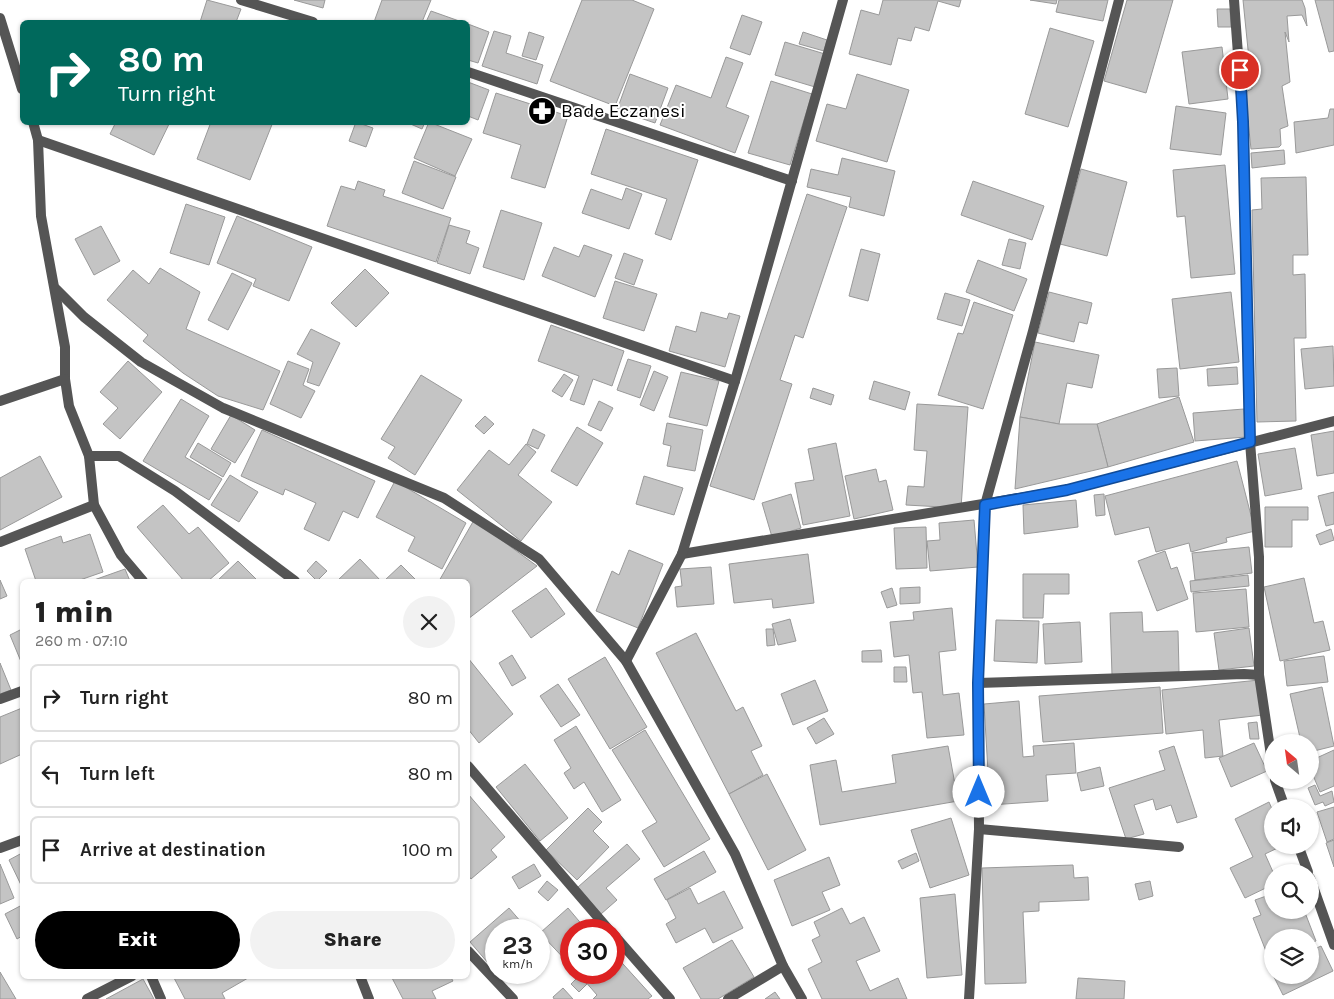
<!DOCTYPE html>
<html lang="en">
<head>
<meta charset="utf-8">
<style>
  :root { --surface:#fff; --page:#f2f2f2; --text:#222; --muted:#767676; --line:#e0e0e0; --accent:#000 }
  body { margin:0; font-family:Karla,sans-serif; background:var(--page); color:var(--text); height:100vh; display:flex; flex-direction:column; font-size:19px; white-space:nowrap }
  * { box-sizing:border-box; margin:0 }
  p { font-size:16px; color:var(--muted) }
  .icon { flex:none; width:28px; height:28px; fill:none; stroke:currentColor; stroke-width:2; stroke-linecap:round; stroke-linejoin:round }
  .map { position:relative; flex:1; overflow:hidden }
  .panel { position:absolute; left:20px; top:579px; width:450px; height:400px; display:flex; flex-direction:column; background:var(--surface); border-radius:8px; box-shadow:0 1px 4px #0004 }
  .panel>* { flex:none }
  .guide { position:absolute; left:20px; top:20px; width:450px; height:105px; border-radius:8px; box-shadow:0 1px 4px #0004; background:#00695c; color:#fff; overflow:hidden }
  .needle { width:32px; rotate:331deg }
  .buttons { position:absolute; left:1264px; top:734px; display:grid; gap:10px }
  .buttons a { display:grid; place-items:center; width:55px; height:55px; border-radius:50%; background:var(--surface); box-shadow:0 1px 4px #0004; font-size:25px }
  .speed { position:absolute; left:485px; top:919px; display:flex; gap:10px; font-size:25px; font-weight:700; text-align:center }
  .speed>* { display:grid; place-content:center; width:65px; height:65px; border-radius:50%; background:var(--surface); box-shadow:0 1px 4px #0004; line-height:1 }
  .speed small { font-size:12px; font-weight:400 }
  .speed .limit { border:8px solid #d22; background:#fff; color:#111 }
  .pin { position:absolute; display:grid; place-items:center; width:42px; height:42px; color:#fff; margin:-21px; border:2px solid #fff; border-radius:50%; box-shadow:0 1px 5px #0007 }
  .me { position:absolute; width:55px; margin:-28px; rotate:0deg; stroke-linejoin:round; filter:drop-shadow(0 0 4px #0008) }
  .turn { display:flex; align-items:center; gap:18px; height:105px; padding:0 15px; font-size:22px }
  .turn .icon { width:65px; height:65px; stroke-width:2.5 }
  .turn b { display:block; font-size:35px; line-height:42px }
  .round { display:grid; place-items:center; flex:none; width:52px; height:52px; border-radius:26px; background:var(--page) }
  .headline { display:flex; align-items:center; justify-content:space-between; height:85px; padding:0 15px }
  h1 { font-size:30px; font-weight:800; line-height:38px }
  .action { display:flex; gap:10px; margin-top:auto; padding:10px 15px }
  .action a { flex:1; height:58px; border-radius:30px; background:var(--accent); color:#fff; font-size:20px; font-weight:800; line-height:58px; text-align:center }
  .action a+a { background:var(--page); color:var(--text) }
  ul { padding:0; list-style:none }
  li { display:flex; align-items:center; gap:15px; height:68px; margin:0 10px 8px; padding:0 5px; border:2px solid var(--line); border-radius:8px }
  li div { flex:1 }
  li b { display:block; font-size:19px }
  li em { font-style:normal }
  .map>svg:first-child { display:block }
</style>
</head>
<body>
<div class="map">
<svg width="1334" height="999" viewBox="0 0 1334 999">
  <rect width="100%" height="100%" fill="#fff"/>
  <g fill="#c4c4c4" stroke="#999">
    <path d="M207,0L241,9L236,22H200Z"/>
    <path d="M294,0H325L323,8Z"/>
    <path d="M382,0H431L422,22H374Z"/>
    <path d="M582,0H632L654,9L615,106L550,81Z"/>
    <path d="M883,0H961L959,7L938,1L929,31L915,27L911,41L898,38L891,65L849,54L861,10L879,15Z"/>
    <path d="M1030,0H1057L1056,4Z"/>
    <path d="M1059,0H1108L1103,21L1056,12Z"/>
    <path d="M1127,0H1173L1146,93L1104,81Z"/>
    <path d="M1243,0H1302L1305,8L1307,26L1302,15L1287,16L1289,42L1285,32L1290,82L1282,86L1288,126L1280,129L1281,145L1279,147L1251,149L1245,92L1252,89Z"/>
    <path d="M1315,0H1334V51L1329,52Z"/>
    <path d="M1217,9H1230L1231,27H1218Z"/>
    <path d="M431,11L462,22H426Z"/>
    <path d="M742,15L762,22L750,55L730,48Z"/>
    <path d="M468,24L489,32L478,63L468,60Z"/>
    <path d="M1050,28L1094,41L1068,127L1025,114Z"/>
    <path d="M494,31L511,36L506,53L543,65L537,84L482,66Z"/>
    <path d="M529,32L544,37L536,60L522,56Z"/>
    <path d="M803,32L827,40L824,51L799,44Z"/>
    <path d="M785,42L825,54L815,87L775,75Z"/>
    <path d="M1222,47L1228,99L1189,104L1182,52Z"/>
    <path d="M726,57L743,63L726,107L749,116L735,153L660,125L676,85L711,98Z"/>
    <path d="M630,74L668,88L655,123L617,110Z"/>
    <path d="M857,74L909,90L887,162L816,141L827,104L846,109Z"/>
    <path d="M771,81L812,94L790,165L748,153Z"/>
    <path d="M468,82L489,90L478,120L468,116Z"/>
    <path d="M496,93L568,116L545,188L511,178L521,145L483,133Z"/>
    <path d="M1176,106L1226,113L1221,155L1170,149Z"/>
    <path d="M1330,109H1334V145L1296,153L1294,122L1328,118Z"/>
    <path d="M116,122H170L154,155L110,134Z"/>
    <path d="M211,122H273L250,180L197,159Z"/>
    <path d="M356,122L373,128L366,147L349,141Z"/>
    <path d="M406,122H425L422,129Z"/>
    <path d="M429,122L472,139L455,176L414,158Z"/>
    <path d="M606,129L698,160L671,240L655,234L667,199L591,174Z"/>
    <path d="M1284,150L1285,164L1252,168L1251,153Z"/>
    <path d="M842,158L895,171L884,216L849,207L851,197L807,187L811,169L838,175Z"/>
    <path d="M414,161L456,177L443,209L402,193Z"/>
    <path d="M1225,165L1235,274L1191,278L1185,216L1177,217L1173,170Z"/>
    <path d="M1081,169L1127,182L1107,256L1060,244Z"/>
    <path d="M1306,177L1308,255H1293V275L1305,274L1306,338H1294L1296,421L1257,422L1252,210L1262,209L1261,178Z"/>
    <path d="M358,181L385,190L383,196L451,218L436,262L327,226L341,186L355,190Z"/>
    <path d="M973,181L1044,206L1032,240L961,215Z"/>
    <path d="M626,188L642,194L629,229L582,213L591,189L622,200Z"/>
    <path d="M807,194L847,207L803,338L795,335L780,380L792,384L754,500L710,486Z"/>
    <path d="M186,204L225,217L209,265L170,253Z"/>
    <path d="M501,210L542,223L524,280L483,267Z"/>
    <path d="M237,216L312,247L289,301L253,286L256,279L217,263Z"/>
    <path d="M449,225L470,231L466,243L479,248L470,274L437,263Z"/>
    <path d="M101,226L120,261L94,275L75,239Z"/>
    <path d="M1009,239L1026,243L1020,269L1002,265Z"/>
    <path d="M584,245L612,255L595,297L542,276L554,247L579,257Z"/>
    <path d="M861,249L880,254L868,301L849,296Z"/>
    <path d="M624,253L643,260L634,285L615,278Z"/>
    <path d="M978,260L1027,279L1014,311L966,292Z"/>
    <path d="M160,268L200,292L186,329L280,371L263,410L218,396L183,373L143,341L148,335L107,300L133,270L149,284Z"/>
    <path d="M365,269L389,293L356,327L331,303Z"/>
    <path d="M232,273L252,283L228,330L208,320Z"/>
    <path d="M615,281L657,294L644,331L603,318Z"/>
    <path d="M1049,292L1092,303L1087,324L1079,322L1074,342L1038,333Z"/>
    <path d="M1231,292L1239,362L1180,369L1172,299Z"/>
    <path d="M945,293L970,300L962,326L937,319Z"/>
    <path d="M974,302L1013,315L983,409L938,395L958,333L963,334Z"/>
    <path d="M701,312L727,319L729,313L740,316L725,367L669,351L676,326L696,332Z"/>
    <path d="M551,325L624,351L612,386L593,379L584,405L570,400L579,376L538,361Z"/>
    <path d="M311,329L340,343L319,386L307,382L313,362L297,354Z"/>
    <path d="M1035,342L1099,355L1092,388L1067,383L1059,424L1020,417Z"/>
    <path d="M1333,346L1334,386L1305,389L1301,349Z"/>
    <path d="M628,359L651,366L640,398L617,390Z"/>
    <path d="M128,361L162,392L120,439L103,424L118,408L100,392Z"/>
    <path d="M288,361L309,369L303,385L315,391L301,418L270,404Z"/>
    <path d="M1237,367L1238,384L1208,386L1207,369Z"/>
    <path d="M1177,368L1179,396L1159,398L1157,369Z"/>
    <path d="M654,371L668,377L654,411L640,405Z"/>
    <path d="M681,372L719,381L707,426L669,417Z"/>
    <path d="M564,374L573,380L562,397L552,391Z"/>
    <path d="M421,375L462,400L415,475L388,458L395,447L381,439Z"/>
    <path d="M874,381L910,392L905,410L869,399Z"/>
    <path d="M813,388L834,395L831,405L810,398Z"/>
    <path d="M1179,397L1194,442L1108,467L1097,424Z"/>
    <path d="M181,399L209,416L185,457L222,479L209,500L143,461Z"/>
    <path d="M599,401L613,408L601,431L588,425Z"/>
    <path d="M917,404L968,407L961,508L906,505L908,486L924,487L927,451L914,450Z"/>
    <path d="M1244,409L1246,437L1195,441L1193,413Z"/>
    <path d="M231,415L255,430L235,463L211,449Z"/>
    <path d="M485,416L494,424L484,434L475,426Z"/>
    <path d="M1020,417L1059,424H1097L1108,467L1015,489Z"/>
    <path d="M667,423L703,430L695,471L667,466L671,446L663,444Z"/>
    <path d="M577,427L603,443L577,486L551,471Z"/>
    <path d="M533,429L545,435L538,449L527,444Z"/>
    <path d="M262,430L375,481L358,518L343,511L329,541L304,529L316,503L285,489L283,495L241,476Z"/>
    <path d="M1334,431V473L1317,476L1311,435Z"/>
    <path d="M198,443L231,463L223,477L190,457Z"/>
    <path d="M836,443L850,516L803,525L795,483L814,480L808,449Z"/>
    <path d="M526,444L536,452L518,475L552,502L521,541L457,490L489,450L509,465Z"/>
    <path d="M1295,448L1302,489L1265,496L1258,454Z"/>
    <path d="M40,456L62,497L0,530V478Z"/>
    <path d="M1237,461L1255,531L1226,538L1227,542L1191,552L1189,543L1156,552L1149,527L1115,535L1105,496Z"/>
    <path d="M876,469L879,482L886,480L893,510L854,519L845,476Z"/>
    <path d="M230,475L258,492L239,522L211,505Z"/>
    <path d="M644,476L683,488L674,515L636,504Z"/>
    <path d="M395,481L466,523L442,569L408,551L415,537L376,517Z"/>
    <path d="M1334,492V524L1326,526L1318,496Z"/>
    <path d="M791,494L801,528L772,537L762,503Z"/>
    <path d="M1104,494L1105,515L1096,516L1094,495Z"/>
    <path d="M1076,500L1078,527L1024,534L1023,505Z"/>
    <path d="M163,505L189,534L198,527L229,563L208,581H184L137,527Z"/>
    <path d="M1265,507H1308V520H1292V547H1265Z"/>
    <path d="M474,520L537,566L468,619V581H439Z"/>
    <path d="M974,520L978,567L930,571L927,541L940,540L939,523Z"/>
    <path d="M926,527L927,568L896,569L894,528Z"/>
    <path d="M1331,529L1334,540L1320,545L1316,535Z"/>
    <path d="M90,534L103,572L77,581H36L25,549L61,536L63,543Z"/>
    <path d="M1249,547L1252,573L1195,580L1192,553Z"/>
    <path d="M629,550L663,564L638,628L596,611L612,571L619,575Z"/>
    <path d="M1165,551L1171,569L1177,567L1188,599L1157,611L1138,561Z"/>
    <path d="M808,554L814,603L773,608L772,599L734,603L729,564Z"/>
    <path d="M360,559L381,581H337Z"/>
    <path d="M238,561L258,581H217Z"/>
    <path d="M316,561L327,571L317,581L307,571Z"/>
    <path d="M401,565L417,581H384Z"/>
    <path d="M711,567L714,604L677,607L675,587L682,586L680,569Z"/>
    <path d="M125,569L130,581H95L94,580Z"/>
    <path d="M1023,574H1069V594H1044L1043,618H1023Z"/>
    <path d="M1248,575L1249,586L1191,592L1190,581Z"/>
    <path d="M1304,578L1314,623L1323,621L1330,650L1280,661L1264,587Z"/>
    <path d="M0,580L7,596L0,599Z"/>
    <path d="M920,587V603L900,604V588Z"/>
    <path d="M546,588L565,614L531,638L512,611Z"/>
    <path d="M892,588L897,605L887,608L881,592Z"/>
    <path d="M1246,589L1249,627L1196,632L1193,593Z"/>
    <path d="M952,608L956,650L939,652L943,695L959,693L964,735L927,738L922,692L913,693L909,655L894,657L890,622L914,620L913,612Z"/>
    <path d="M1142,612L1143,632L1178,631L1179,672L1112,675L1110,613Z"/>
    <path d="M790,619L796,641L778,645L772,624Z"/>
    <path d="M996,620L1039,621L1037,663L994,661Z"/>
    <path d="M1080,622L1082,662L1045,664L1043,624Z"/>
    <path d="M1249,628L1254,666L1219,670L1214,633Z"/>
    <path d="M22,629V664L10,635Z"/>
    <path d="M766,629H773L775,645L767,646Z"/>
    <path d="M696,633L736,711L743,707L762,746L751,751L763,775L729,794L656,653Z"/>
    <path d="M881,650L882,662H862V651Z"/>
    <path d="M512,655L526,678L512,686L499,663Z"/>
    <path d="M1324,656L1328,682L1287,686L1284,661Z"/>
    <path d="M605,657L647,727L610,749L568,679Z"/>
    <path d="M468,658L513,714L479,743L468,729Z"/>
    <path d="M0,663L11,690L0,694Z"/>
    <path d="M894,667H906L907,682H894Z"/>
    <path d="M815,680L828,711L793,725L781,694Z"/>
    <path d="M1259,680L1263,715L1219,720L1223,756L1205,758L1203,730L1166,734L1162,690Z"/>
    <path d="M558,684L580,715L561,727L540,696Z"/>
    <path d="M1160,687L1163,733L1043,742L1039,696Z"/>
    <path d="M1322,687L1334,746L1310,752V742H1301L1290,694Z"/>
    <path d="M1019,701L1023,757L1034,756L1033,746L1074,743L1076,773L1046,775L1048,801L990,805L984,704Z"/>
    <path d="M22,708V754L0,764V717Z"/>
    <path d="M824,718L834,734L816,744L807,728Z"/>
    <path d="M1257,722L1259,739H1250L1248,723Z"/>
    <path d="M576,726L621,800L602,812L584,782L574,789L564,773L571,768L554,740Z"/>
    <path d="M645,730L710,839L664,867L642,831L657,822L612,750Z"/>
    <path d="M1254,743L1267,771L1231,787L1219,758Z"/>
    <path d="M948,746L958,801L820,825L810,765L836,760L842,792L896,783L892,755Z"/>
    <path d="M1174,746L1197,817L1177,823L1171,805L1156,810L1153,799L1134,805L1144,834L1126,839L1109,788L1165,770L1159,751Z"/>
    <path d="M1334,750V786L1320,792L1310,768V761Z"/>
    <path d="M525,764L568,818L540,841L496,787Z"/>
    <path d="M1100,767L1104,786L1081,791L1077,773Z"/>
    <path d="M767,774L806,850L768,870L729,794Z"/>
    <path d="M1315,785L1320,796L1332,791L1334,802L1325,806L1323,802L1315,805L1308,788Z"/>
    <path d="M468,794L505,837L491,850L497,857L471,879L468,875Z"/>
    <path d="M1269,802L1272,809V845H1284L1265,854L1273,872L1272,885L1245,898L1230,868L1253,857L1235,819Z"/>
    <path d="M1334,807V839L1327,842L1317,812Z"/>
    <path d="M588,808L602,822L593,831L609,847L577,880L546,850Z"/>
    <path d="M951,818L969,875L930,888L911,830Z"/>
    <path d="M1334,840V867L1326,843Z"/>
    <path d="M627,844L640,859L606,888L617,900L601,914L578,887Z"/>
    <path d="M704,851L716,872L666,900L654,879Z"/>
    <path d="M22,853V887L9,860Z"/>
    <path d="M916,853L919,861L902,869L898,861Z"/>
    <path d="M829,857L840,885L822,892L830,910L792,926L774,880Z"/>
    <path d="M0,864L14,898L0,904Z"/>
    <path d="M534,864L541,876L519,889L512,877Z"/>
    <path d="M1073,865L1074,878L1088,877L1089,900L1039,902V911L1023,912L1026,983L985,984L982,868Z"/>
    <path d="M547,881L558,890L548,901L538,892Z"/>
    <path d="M1150,881L1153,896L1139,900L1135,884Z"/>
    <path d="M690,888L698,904L724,891L743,928L713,943L705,928L676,943L666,924L676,918L667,900Z"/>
    <path d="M955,894L962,975L927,978L920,898Z"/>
    <path d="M1272,894V910H1304L1316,941L1310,943V938H1272V958L1269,959L1253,918L1261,915L1255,900Z"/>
    <path d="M22,905V936L17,939L5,914Z"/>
    <path d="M509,908L528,930H496L495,971L470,942Z"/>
    <path d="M568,908L584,927L588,924L593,930H571V966L540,933Z"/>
    <path d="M842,908L850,924L864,917L880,951L856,961L870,991L898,978L907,999H822L808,969L822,962L812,940L820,936L814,922Z"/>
    <path d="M732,940L754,977L718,999H701L683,968Z"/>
    <path d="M1321,946L1333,971L1283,995L1273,975H1310V951Z"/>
    <path d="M614,954L652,996L648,999H593L597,995L577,972H614Z"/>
    <path d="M0,972L16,999H0Z"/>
    <path d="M173,976H247L248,978L222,993L225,999H185Z"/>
    <path d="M391,976H450L453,981L432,991L436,999H403Z"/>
    <path d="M579,976L587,984L579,992L571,984Z"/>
    <path d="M1078,978L1125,981L1124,999H1076Z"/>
    <path d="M143,979L154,999H106Z"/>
    <path d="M563,988L573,999H554L553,997Z"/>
    <path d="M775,992L780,999H765Z"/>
  </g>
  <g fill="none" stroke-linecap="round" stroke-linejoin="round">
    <g stroke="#555" stroke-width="10">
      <path d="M241,0L313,22"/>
      <path d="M1234,0L1243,122L1250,442L1259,557V675L1272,762"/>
      <path d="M0,18L22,89"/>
      <path d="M468,72L792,181"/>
      <path d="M33,122L38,140L41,216L65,347V379L69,406L89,456H119L175,491L295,581"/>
      <path d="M38,140L735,381"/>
      <path d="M56,289L84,317L141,362L223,408L444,498L539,559L626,661L735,854L783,966L802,999"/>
      <path d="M0,401L65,379"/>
      <path d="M89,456L94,505L121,555L143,581"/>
      <path d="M0,542L94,505"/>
      <path d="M682,554L1067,490L1334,421"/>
      <path d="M626,661L682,554L735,381L843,0"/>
      <path d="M978,683L1244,674L1259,675"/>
      <path d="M0,699L22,691"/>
      <path d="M468,766L609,930"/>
      <path d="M1275,780L1285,808"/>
      <path d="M979,829L1179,847"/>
      <path d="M1298,845L1308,872"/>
      <path d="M0,848L22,840"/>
      <path d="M1310,878L1334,945"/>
      <path d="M614,935L670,999"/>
      <path d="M468,951L513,999"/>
      <path d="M151,976L161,999"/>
      <path d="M360,976L369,999"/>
      <path d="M87,999L132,976"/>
      <path d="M728,999L783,966"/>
      <path d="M969,999L979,829L978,683L985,505L1033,331L1119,0"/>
    </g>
  </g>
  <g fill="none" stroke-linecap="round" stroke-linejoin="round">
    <g stroke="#114b97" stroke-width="12">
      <path id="route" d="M979,792L978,683L985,505L1067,490L1250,442L1243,122L1240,70"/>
    </g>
    <use href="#route" stroke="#1a73e8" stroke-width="9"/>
  </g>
  <defs>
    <g id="pharmacy-disc" transform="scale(1.4375)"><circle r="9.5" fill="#000" stroke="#fff"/><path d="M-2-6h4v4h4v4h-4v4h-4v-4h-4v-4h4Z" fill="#fff"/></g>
  </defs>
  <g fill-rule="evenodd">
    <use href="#pharmacy-disc" x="542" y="111"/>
  </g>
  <g text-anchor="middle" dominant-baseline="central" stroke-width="4" stroke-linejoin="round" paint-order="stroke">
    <g font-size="19" fill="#000" stroke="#fff" text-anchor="start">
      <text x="561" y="111">Bade Eczanesi</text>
    </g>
  </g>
</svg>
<div class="buttons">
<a><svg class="needle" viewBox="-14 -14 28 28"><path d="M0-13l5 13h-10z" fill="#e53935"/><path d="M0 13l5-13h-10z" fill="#767676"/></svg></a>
<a><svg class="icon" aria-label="sound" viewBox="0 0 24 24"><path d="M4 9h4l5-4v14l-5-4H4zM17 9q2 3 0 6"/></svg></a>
<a><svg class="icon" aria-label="search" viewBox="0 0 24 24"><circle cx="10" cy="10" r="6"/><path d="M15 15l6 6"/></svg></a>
<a><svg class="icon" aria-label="layers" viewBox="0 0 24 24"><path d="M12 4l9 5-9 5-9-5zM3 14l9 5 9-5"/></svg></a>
</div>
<div class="speed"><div>23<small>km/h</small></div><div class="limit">30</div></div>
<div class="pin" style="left:1240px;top:70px;background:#d93025"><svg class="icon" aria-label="arrive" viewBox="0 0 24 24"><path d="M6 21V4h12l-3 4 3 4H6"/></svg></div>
<svg class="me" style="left:979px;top:792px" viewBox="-20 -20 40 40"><circle r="19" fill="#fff"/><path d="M0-13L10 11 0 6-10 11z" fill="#1a73e8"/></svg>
<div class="guide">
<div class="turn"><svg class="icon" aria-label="right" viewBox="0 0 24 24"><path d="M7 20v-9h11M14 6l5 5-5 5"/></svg><div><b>80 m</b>Turn right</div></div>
</div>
<section class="panel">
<div class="headline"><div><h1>1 min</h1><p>260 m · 07:10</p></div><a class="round"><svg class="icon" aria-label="close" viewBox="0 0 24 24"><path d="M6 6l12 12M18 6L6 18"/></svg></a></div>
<ul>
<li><svg class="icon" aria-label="right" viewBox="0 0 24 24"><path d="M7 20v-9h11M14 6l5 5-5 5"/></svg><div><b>Turn right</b></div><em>80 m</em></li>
<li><svg class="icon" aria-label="left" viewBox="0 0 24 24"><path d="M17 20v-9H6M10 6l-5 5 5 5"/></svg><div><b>Turn left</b></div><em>80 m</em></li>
<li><svg class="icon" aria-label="arrive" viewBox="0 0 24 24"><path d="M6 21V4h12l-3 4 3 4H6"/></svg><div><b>Arrive at destination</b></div><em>100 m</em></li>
</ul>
<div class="action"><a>Exit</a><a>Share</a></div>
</section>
</div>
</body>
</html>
